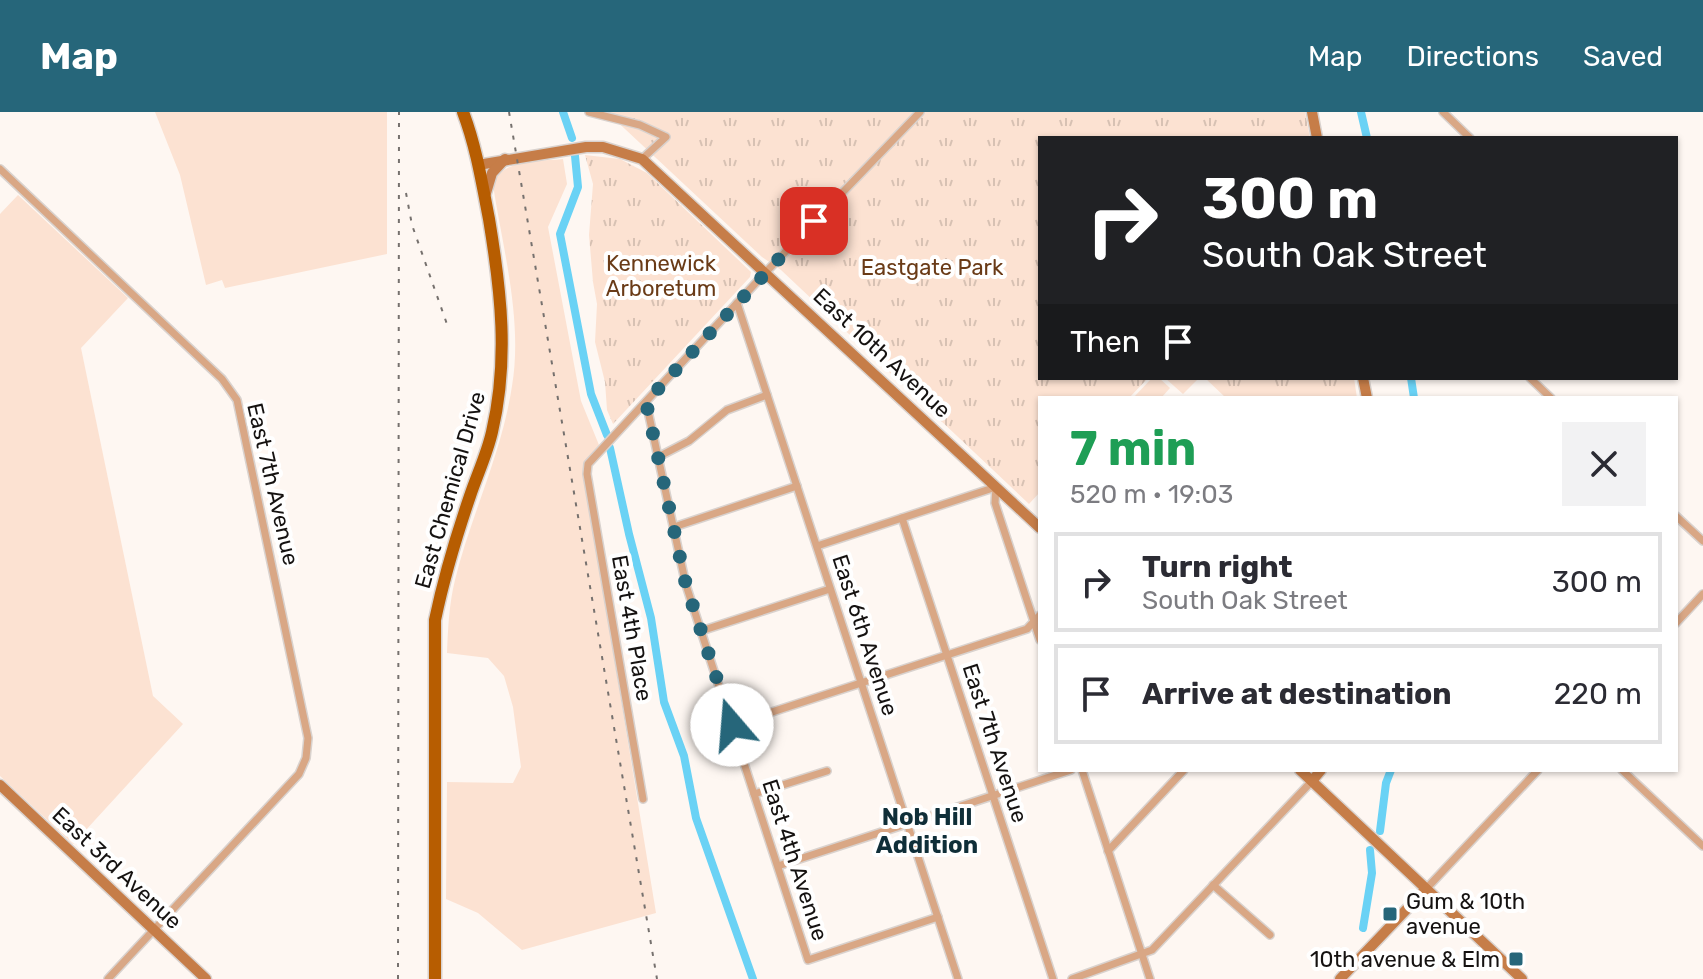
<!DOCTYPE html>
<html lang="en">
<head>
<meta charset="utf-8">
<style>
  :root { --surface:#fff; --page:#f2f2f3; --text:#2b2b33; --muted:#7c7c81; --line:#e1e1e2; --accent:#26667a }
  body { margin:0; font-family:Rubik,sans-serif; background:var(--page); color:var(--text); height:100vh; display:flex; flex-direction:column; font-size:30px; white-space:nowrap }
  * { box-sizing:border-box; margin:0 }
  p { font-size:26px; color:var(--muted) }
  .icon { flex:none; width:44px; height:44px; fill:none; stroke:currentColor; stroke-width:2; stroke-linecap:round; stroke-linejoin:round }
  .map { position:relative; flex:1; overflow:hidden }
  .details { position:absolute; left:1038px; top:284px; width:640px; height:376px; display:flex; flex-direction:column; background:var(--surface); border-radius:0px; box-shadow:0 2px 6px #0004 }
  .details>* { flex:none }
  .guide { position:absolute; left:1038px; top:24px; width:640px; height:244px; border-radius:0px; box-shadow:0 2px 6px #0004; background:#202124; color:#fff; overflow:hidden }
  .pin { position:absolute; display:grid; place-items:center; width:68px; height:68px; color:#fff; margin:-34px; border-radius:16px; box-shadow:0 4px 12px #0006 }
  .me { position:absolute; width:88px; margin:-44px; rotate:342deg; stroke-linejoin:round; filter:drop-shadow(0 0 6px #0008) }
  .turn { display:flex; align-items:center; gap:28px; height:168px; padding:0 32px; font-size:36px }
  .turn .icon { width:104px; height:104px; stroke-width:2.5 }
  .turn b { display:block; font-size:56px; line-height:68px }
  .then { display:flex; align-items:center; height:76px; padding:0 32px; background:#0003; gap:16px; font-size:30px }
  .round { display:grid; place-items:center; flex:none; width:84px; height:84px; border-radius:0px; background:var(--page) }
  .headline { display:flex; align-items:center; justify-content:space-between; height:136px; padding:0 32px }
  h1 { font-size:48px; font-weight:700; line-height:60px; color:#1e9e55 }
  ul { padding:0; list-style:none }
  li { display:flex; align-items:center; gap:24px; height:100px; margin:0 16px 12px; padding:0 16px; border:4px solid var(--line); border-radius:0px }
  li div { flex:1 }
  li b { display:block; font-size:30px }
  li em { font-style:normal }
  header { display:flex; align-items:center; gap:48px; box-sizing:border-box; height:112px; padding:0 40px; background:var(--accent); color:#fff }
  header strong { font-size:38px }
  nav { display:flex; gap:44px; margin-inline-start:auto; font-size:28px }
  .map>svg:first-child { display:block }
</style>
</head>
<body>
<header>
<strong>Map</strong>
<nav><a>Map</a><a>Directions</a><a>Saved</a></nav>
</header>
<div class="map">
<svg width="1703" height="867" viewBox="0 0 1703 867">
  <defs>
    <pattern id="park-tufts" width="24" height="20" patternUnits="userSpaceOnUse" patternTransform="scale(2)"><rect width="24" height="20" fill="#fce2d2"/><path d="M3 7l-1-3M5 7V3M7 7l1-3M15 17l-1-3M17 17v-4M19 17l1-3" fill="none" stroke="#d7c1b3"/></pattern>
  </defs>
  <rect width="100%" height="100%" fill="#fef7f2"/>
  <g fill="#fce2d2">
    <path d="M155,0H387V142L225,176L222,168L206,173L180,63Z"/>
    <path d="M563,47L567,72L548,115L581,289L599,333L586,349L584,362L656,801L522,838L478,801L446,787L447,670L513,671L521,655L513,595L504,564L488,546L447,541C448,517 449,492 455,468C471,403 502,341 512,274C523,208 503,138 493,73C502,46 538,50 563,47Z"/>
    <path d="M18,83L128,186L81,236L153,584L183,612L73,732L0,664V102Z"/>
    <path d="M1152,266H1159L1170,276L1161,286H1133Z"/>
    <path d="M1165,266H1195L1197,268L1183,282Z"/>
  </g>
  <g fill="url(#park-tufts)">
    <path d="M603,0H1305L1310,26H1040V266H1148L1129,286H1040V380L1029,392L781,158L762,145L610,3Z"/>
    <path d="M585,43L620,47L647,61L751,160L750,165L613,312L607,298L605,270L595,230L597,192L593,170L589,123L593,72Z"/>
    <path d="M1205,266H1354L1357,286H1226Z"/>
  </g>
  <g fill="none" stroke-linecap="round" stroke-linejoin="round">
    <g stroke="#6ad2f5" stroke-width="8">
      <path d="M563,0L572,26"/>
      <path d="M1361,0L1367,26"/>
      <path d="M575,44L578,75L560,122L591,282L607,323"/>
      <path d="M1411,266L1414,286"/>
      <path d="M610,336L629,422L651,506L664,590L684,644L696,706L753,867"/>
      <path d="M1380,719L1386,671L1391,658"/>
      <path d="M1363,816L1372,761L1370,738"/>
    </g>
    <g stroke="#d9d2ce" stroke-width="10">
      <g id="street">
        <path d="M589,0L640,13L666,25L642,47"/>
        <path d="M1443,0L1470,26"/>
        <path d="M0,57L222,267L237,288L308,626L306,646L299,662L108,867"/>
        <path d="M737,191L958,867"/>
        <path d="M1530,266L1551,286"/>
        <path d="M646,290L686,473L808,848L938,805"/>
        <path d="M658,345L689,329L727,298L767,283"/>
        <path d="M1676,404L1703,429"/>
        <path d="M902,406L1053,867"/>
        <path d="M674,415L797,374"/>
        <path d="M817,434L996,375L995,391L1040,528"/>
        <path d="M1676,511L1703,482"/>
        <path d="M701,519L830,477"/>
        <path d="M732,613L1027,517L1040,503"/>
        <path d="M1082,658L1150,867"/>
        <path d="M1622,658L1703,734"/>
        <path d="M754,682L827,659"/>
        <path d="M643,687L587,362L588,352L766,160L920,0"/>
        <path d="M1108,739L1184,658"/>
        <path d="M778,754L1071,658"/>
        <path d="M1213,773L1270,823"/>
        <path d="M1426,777L1538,658"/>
        <path d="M1072,867L1152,838L1312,669"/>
      </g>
    </g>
    <g stroke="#d9d2ce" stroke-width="13">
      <g id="secondary">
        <path d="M1312,0L1317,26"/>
        <path d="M478,53L586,35H603L642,47L1040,416"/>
        <path d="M486,81L492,61L505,47"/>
        <path d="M1363,266L1367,286"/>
        <path d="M1300,658L1522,867"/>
        <path d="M1312,669L1321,658"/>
        <path d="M0,673L206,867"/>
        <path d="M1340,867L1426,777"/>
      </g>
    </g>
    <g stroke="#d9d2ce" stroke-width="15">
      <path id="primary" d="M435,867V508C444,465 456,425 470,384C477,363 487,342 492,320C509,248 501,179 489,107C482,71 476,34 463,0"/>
    </g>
    <use href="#street" stroke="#d9a785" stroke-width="7"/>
    <use href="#secondary" stroke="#c67d48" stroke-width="10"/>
    <use href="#primary" stroke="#b75d01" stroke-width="12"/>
    <g stroke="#76716e" stroke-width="2" stroke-dasharray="4 8" stroke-linecap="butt">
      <path d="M509,0L657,867"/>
      <path d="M406,81L412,113L448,215"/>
      <path d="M398,867L399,0"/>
    </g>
  </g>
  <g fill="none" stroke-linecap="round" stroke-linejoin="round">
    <path stroke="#26667a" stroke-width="14" stroke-dasharray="0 25.2" d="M732,613L686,473L646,290L814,109"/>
  </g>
  <g fill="#26667a" stroke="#fff" stroke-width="3">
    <rect x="1382" y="794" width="16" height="16" rx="4"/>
    <rect x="1508" y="839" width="16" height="16" rx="4"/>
  </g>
  <g text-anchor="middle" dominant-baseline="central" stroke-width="8" stroke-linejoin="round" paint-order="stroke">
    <g font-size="22" fill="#6a3b17" stroke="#fff">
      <text x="661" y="151">Kennewick<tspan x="661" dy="25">Arboretum</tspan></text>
      <text x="932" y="155">Eastgate Park</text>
    </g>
    <g font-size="22" fill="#151211" stroke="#fff">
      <text transform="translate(882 241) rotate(43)">East 10th Avenue</text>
      <text transform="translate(273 372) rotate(77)">East 7th Avenue</text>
      <text transform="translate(450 378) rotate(-74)">East Chemical Drive</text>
      <text transform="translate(632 516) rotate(80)">East 4th Place</text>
      <text transform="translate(865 523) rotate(72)">East 6th Avenue</text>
      <text transform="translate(995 631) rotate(72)">East 7th Avenue</text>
      <text transform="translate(795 748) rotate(72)">East 4th Avenue</text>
      <text transform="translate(117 756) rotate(43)">East 3rd Avenue</text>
    </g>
    <g font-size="22" fill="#151211" stroke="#fff" text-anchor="start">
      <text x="1406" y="789">Gum &amp; 10th<tspan x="1406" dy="25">avenue</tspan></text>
      <text x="1500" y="847" text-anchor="end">10th avenue &amp; Elm</text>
    </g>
    <g font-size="24" font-weight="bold" fill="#0f2e38" stroke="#fff">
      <text x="927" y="705">Nob Hill<tspan x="927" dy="28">Addition</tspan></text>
    </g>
  </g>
</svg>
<div class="pin" style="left:814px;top:109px;background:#d93025"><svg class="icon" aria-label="arrive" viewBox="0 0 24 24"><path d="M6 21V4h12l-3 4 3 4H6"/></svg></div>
<svg class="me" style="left:732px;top:613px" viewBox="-20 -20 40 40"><circle r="19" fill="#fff"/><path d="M0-13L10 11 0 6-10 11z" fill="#26667a"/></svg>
<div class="guide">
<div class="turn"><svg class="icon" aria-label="right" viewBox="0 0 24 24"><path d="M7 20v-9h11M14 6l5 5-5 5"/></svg><div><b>300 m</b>South Oak Street</div></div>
<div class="then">Then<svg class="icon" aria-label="arrive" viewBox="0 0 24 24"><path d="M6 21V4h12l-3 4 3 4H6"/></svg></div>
</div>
<section class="details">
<div class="headline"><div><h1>7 min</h1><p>520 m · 19:03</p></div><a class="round"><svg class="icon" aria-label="close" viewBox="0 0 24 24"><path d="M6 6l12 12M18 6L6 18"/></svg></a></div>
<ul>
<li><svg class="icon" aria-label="right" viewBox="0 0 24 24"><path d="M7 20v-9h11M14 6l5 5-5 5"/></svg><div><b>Turn right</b><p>South Oak Street</p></div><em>300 m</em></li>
<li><svg class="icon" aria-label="arrive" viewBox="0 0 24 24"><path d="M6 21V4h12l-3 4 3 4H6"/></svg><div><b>Arrive at destination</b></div><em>220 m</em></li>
</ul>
</section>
</div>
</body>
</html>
